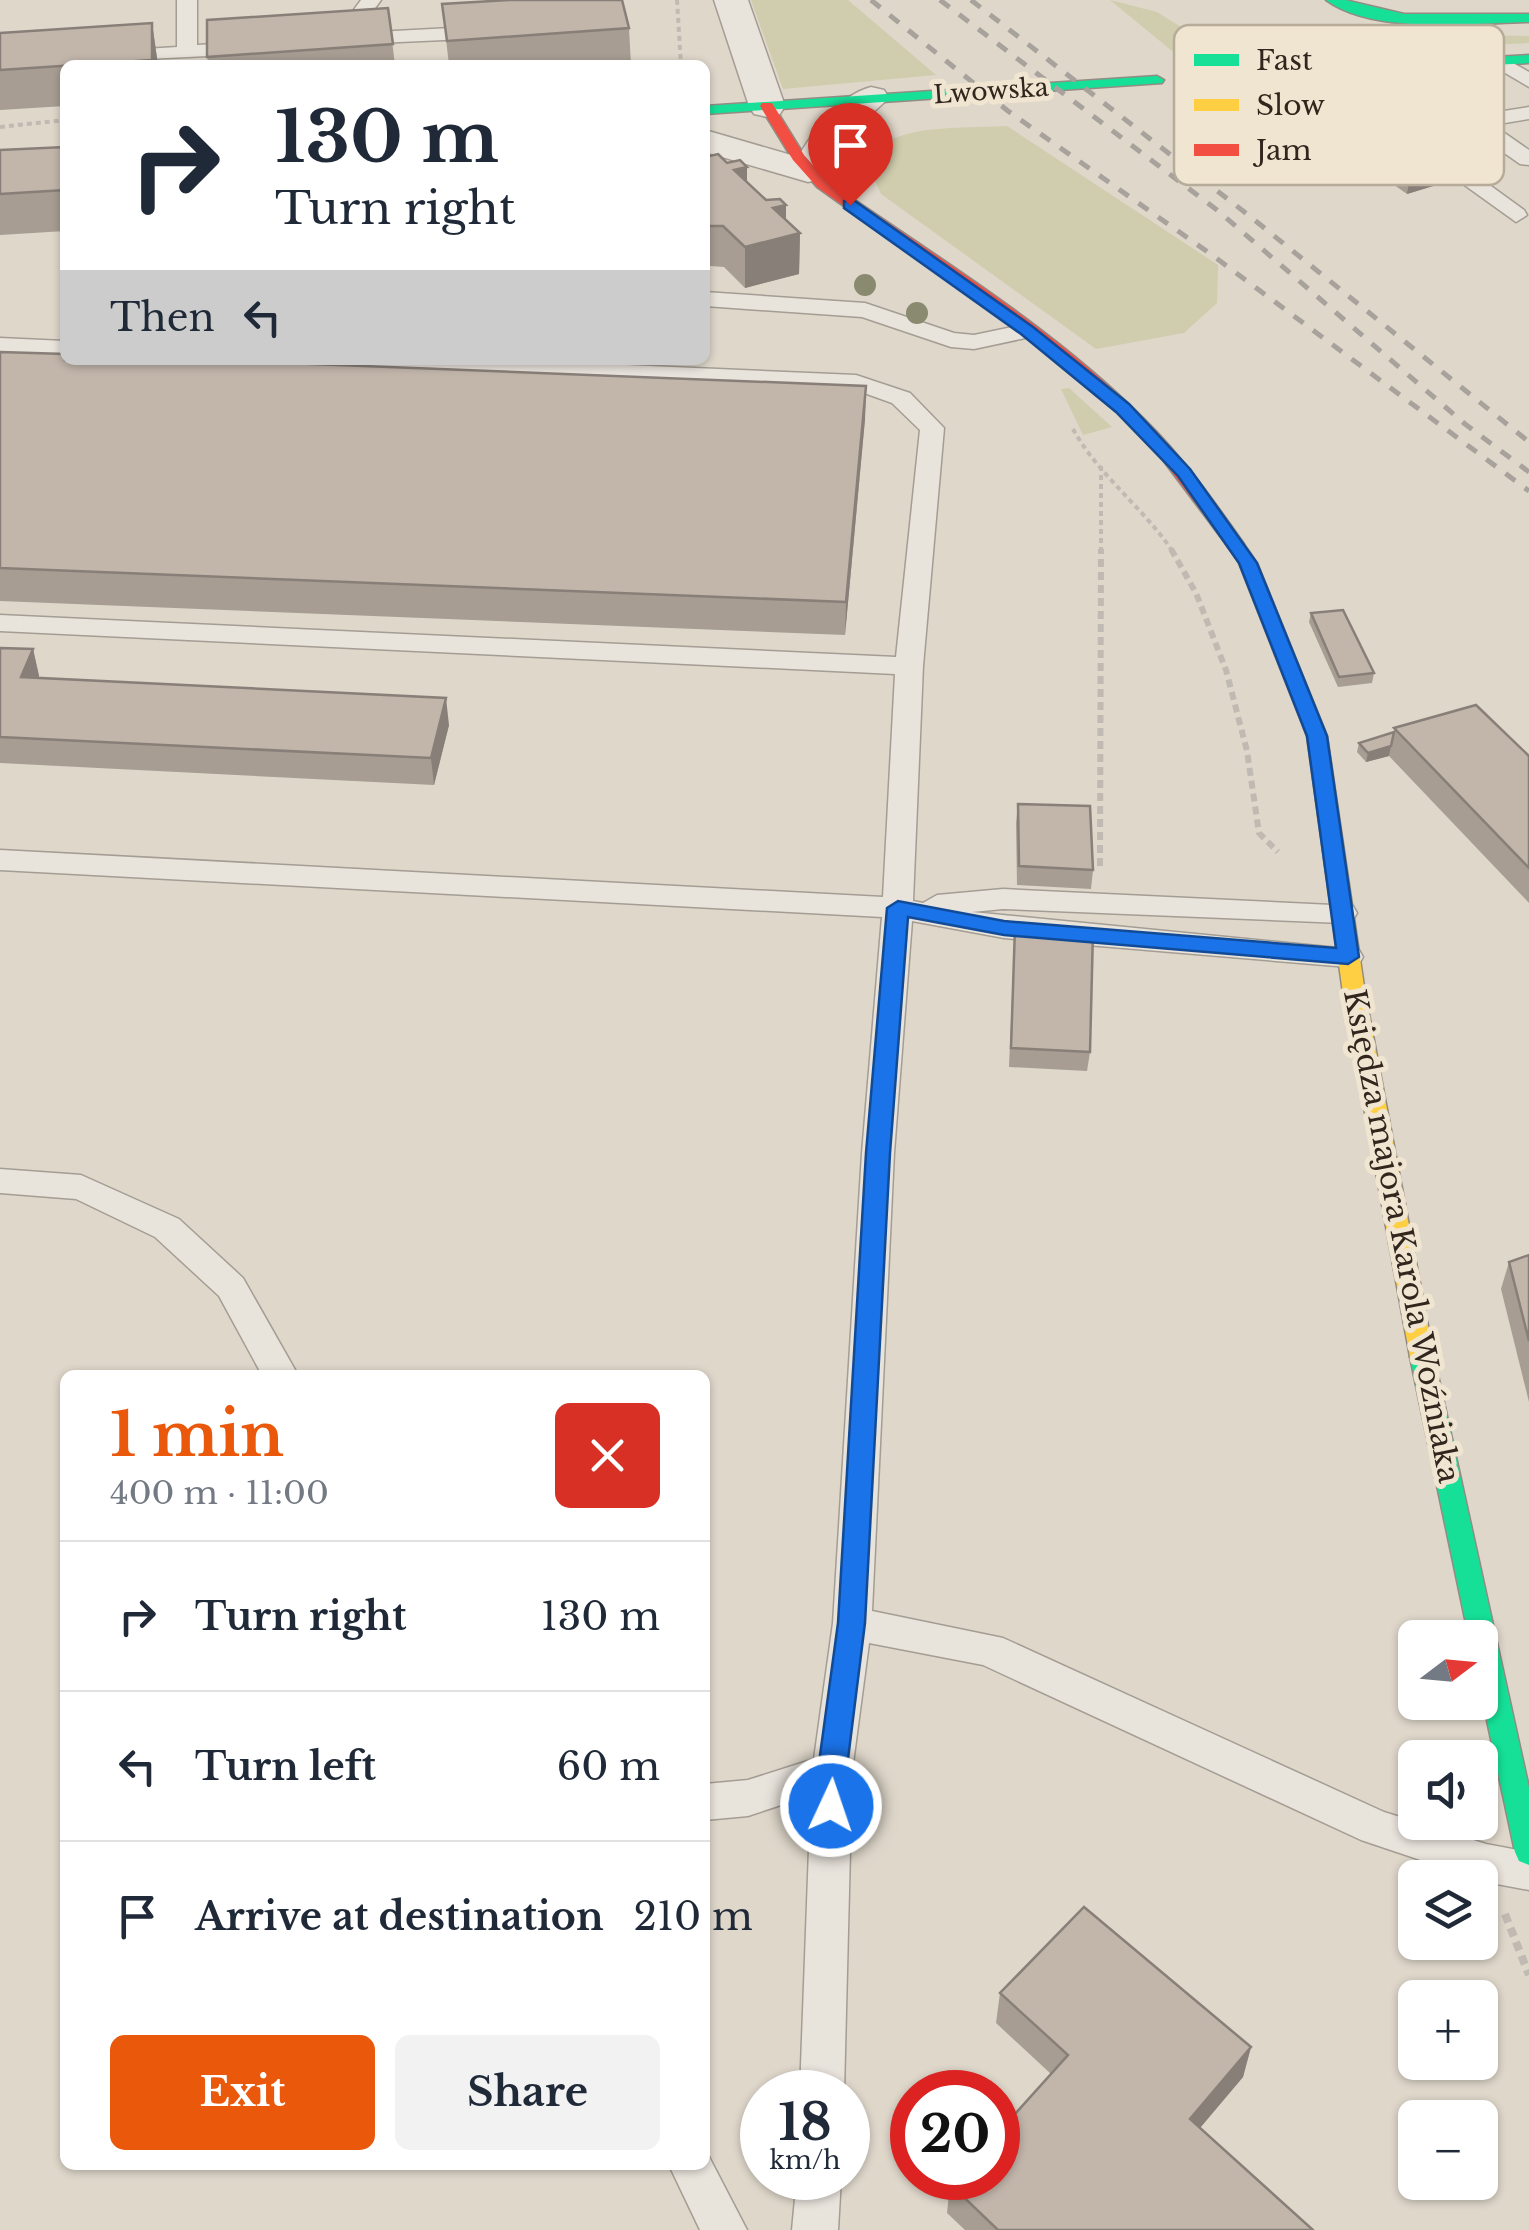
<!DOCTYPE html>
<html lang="en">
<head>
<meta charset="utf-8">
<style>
  :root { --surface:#fff; --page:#f2f2f3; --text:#1f2937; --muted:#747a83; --line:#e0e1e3; --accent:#ea580c }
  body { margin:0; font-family:"Libre Baskerville",serif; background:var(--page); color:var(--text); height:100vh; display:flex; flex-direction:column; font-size:38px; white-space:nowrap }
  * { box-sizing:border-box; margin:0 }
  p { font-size:32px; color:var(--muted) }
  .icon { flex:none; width:55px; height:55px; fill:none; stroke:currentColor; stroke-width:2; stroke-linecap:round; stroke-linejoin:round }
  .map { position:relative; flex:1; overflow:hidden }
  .details { position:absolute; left:60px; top:1370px; width:650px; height:800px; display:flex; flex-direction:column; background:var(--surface); border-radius:15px; box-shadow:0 2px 8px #0004 }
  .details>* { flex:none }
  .top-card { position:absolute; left:60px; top:60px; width:650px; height:305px; border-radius:15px; box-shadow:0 2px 8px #0004; background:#fff; color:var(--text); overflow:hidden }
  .needle { width:65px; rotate:74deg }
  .fabs { position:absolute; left:1398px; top:1620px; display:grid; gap:20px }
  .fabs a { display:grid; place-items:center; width:100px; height:100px; border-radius:15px; background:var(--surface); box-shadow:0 2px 8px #0004; font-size:50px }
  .speed { position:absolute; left:740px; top:2070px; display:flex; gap:20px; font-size:50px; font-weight:700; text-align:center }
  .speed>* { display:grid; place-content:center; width:130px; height:130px; border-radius:50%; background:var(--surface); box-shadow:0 2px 8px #0004; line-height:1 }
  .speed small { font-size:25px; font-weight:400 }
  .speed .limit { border:15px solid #d22; background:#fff; color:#111 }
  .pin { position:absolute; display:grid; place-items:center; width:85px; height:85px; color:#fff; margin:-102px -42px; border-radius:50% 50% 50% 0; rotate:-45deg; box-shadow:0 0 10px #0007 }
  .pin .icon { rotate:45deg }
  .me { position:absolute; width:110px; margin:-55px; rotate:3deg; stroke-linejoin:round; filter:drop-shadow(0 0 8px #0008) }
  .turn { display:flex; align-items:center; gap:35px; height:210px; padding:0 50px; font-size:45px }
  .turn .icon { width:130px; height:130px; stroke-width:2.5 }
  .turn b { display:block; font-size:70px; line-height:85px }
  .then { display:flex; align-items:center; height:95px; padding:0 50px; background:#0003; gap:20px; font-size:38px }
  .round { display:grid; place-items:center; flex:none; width:105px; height:105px; border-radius:15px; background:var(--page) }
  .head { display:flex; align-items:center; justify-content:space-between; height:170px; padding:0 50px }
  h1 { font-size:60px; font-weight:700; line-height:75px; color:var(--accent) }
  .action { display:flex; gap:20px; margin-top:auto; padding:20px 50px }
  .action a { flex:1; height:115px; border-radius:15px; background:var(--accent); color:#fff; font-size:40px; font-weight:700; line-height:115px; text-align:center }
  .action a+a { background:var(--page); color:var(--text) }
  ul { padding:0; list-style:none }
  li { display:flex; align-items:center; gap:30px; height:150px; padding:0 50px; border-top:2px solid var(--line) }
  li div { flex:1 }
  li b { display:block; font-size:38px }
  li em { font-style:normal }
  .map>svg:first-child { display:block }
</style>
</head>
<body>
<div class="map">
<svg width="1529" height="2230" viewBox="0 0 1529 2230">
  <rect width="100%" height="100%" fill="#dfd7ca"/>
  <g fill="#cfcdad">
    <path d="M751,0H848L936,75L783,89Z"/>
    <path d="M1110,0L1157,12L1184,29L1529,36V43L1183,60Z"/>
    <path d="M1007,126L1218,265L1217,303L1184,333L1096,349L881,194L870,169L874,149C911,123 963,129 1007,126Z"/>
    <path d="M1069,388L1112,427L1083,435L1061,389Z"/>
  </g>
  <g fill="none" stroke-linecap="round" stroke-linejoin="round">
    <g stroke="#a49d94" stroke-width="3">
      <g id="lane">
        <path d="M177,0H197V45L248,42L258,48L248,54L106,61L103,57L113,51L177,47Z"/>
        <path d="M361,0H381L357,33L488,26L498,32L488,38L334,45L331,41Z"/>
        <path d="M1497,54L1529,72V87L1490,64L1487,60Z"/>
        <path d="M1529,107V119L1493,125L1529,150V165L1520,164L1470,129L1422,136L1524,210L1527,215L1516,222L1392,133L1403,127Z"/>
        <path d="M705,292L865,303L954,333L974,335L1027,324L1039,331L1035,336L974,349L951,347L862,317L705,306Z"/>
        <path d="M0,338L65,341V355L0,352Z"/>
        <path d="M332,360H511L856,375L910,393L944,428L923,666L913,901L923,903L937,895L1003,889L1353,906L1357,913L1353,920L1342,923L1003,909L972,912L1359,950L1363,957L1359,964L1348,967L1004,938L912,921L894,1153L872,1611L1003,1638L1384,1812L1486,1844L1529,1852V1890L1486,1882L1361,1840L983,1665L869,1643L852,1771L844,2092H800L811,1795L748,1816L705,1820V1784L748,1780L814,1759L833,1623L862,1153L882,917L0,870V850L883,897L895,674L0,631V615L896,657L920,430L892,403L853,389L344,367Z"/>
        <path d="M0,1169L81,1175L179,1219L243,1278L298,1375H262L219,1296L155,1237L76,1199L0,1193Z"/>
        <path d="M705,2149L747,2230H700L669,2165H705Z"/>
        <path d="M797,2178H841L838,2230H792Z"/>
      </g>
    </g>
    <g stroke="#a49d94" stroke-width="3">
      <g id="street">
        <path d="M714,0H748L785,106L780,114L767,117L754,114L749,106Z"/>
        <path d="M871,87L884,90L889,98L846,137L821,179L808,182L705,152V130L798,157C815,129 838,96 871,87Z"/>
      </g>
    </g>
    <g stroke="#948c83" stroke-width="3">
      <g id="fast">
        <path d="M1326,0H1345L1404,14H1529V22C1472,23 1374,35 1326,0Z"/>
        <path d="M1529,55V63L1200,81L1193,77L1200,73Z"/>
        <path d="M1157,76L1164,80L1162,83L705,114V106Z"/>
        <path d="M1422,1347L1431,1350L1434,1357L1529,1788V1865L1519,1861L1515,1852L1480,1688V1638H1469L1410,1357L1413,1350Z"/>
      </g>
    </g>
    <g stroke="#948c83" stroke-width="3">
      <path id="slow" d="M1235,539L1241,540L1257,563L1327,736L1365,993L1434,1357L1431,1364H1413L1410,1357L1343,993L1307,736L1239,563L1226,544Z"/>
    </g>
    <g stroke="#948c83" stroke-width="3">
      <path id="jam" d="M762,103H772L804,155L827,181C935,256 1051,326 1144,419C1182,456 1213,500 1244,544L1241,548H1229L1163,460L1117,412L1009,323L817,187L793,160L760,106Z"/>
    </g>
    <g stroke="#c0bab2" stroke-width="4" stroke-dasharray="5 4" stroke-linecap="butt">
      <path d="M677,0L681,65"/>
      <path d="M0,127L65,120"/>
      <path d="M1073,429C1098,475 1144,508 1173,552"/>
      <path d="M1101,552V463"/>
    </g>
    <g stroke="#c0bab2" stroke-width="6" stroke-dasharray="8 5" stroke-linecap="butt">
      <path d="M1171,549L1196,593L1226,670L1247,751L1259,833L1278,852"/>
      <path d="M1100,866L1101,549"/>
    </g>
    <path stroke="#c0bab2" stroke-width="8" stroke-dasharray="9 6" stroke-linecap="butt" d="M1505,1914L1529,1975"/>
    <use href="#lane" fill="#e8e3db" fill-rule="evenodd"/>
    <use href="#street" fill="#e8e3db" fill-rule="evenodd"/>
    <use href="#fast" fill="#16e098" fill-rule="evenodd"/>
    <use href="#slow" fill="#ffcf43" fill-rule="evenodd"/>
    <use href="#jam" fill="#f24e42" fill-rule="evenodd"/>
    <g stroke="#a7a29b" stroke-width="5" stroke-dasharray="12 12" stroke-linecap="butt">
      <path d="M871,0L1008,111L1212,255L1529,491"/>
      <path d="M940,0L1217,210L1465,424L1529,472"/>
      <path d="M971,0L1247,214L1529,442"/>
    </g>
  </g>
  <g fill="#8a8a70">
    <circle cx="865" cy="285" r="11"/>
    <circle cx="917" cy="313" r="11"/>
  </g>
  <g fill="#a79d93">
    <path d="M442,4L629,28L631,65H449Z"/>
    <path d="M388,8L395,65H209L207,57Z"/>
    <path d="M152,23L158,65H65V106L0,110V33Z"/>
    <path d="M1340,128L1443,183L1407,194L1337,145Z"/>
    <path d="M65,147V231L0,235V150Z"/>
    <path d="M705,157L747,167V182L800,233L799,274L745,288L724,267L710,266L705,261Z"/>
    <path d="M0,352L866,386L865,419L845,635L0,601Z"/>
    <path d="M1311,613L1374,673L1372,683L1338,687L1309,622Z"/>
    <path d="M0,648L33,649L39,676L38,678L449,725L434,785L0,763Z"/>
    <path d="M1394,728L1529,756V903L1389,756L1366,762L1357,752L1359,743L1394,732Z"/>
    <path d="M1018,804L1093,870L1091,889L1017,885L1016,823Z"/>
    <path d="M1015,927L1090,1052L1087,1071L1009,1067Z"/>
    <path d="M1529,1255V1402L1501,1289L1509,1262Z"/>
    <path d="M1000,1993L1251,2047L1243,2077L1200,2128L1313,2230H965L947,2213L950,2184L1051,2074L996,2023Z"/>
  </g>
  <g fill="#887f78">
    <path d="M152,23L158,65H153L152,60Z"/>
    <path d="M1447,166L1443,183L1407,194L1410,176Z"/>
    <path d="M747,167V208L734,170Z"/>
    <path d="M786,205V236L800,233L799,274L745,288V247L773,208Z"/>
    <path d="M866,386L865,419L845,635L846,602Z"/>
    <path d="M33,649L39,676L27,704L21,677Z"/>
    <path d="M446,698L449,725L434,785L431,758Z"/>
    <path d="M1391,746L1389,756L1366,762L1368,753Z"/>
    <path d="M1251,2047L1243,2077L1183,2148L1190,2119Z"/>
  </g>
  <g fill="#c2b6ab" stroke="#887f78" stroke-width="2.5">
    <path d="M509,0H622L629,28L447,41L442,4Z"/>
    <path d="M388,8L393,44L207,57V20Z"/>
    <path d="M152,23V60L0,70V33Z"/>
    <path d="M65,147V190L0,194V150Z"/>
    <path d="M718,154L727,163L740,160L747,167L734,170L766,200L780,199L786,205L773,208L800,233L745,247L723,226H709L705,221V157Z"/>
    <path d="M0,352L65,354V360H211L866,386L846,602L0,568Z"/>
    <path d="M1343,610L1374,673L1339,677L1311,613Z"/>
    <path d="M0,648L33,649L21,677L446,698L431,758L0,737Z"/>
    <path d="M1476,705L1529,756V868L1394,728Z"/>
    <path d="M1394,732L1391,746L1368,753L1359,743Z"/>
    <path d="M1018,804L1090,806L1093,870L1019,866Z"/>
    <path d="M1015,927L1093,931L1090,1052L1011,1048Z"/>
    <path d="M1529,1255V1341L1509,1262Z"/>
    <path d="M1084,1907L1251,2047L1190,2119L1313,2230H998L950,2184L957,2178H998V2133L1068,2055L1000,1993Z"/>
  </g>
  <path fill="#1a73e8" stroke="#114b97" stroke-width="2.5" d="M844,201H855L1033,327L1129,404L1190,469L1257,563L1327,736L1359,957L1348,964L1004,935L908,917L890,1153L865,1623L841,1815L831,1819L821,1815L817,1806L818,1770L838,1623L866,1153L887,908L898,901L1004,921L1336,948L1307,736L1239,563L1178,476L1116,412L1021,334L844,208Z"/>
  <g text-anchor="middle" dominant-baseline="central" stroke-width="10" stroke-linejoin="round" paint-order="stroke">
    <g font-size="25" fill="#31261d" stroke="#f0e5d0">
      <text transform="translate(991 91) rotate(-4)">Lwowska</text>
    </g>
    <g font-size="30" fill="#31261d" stroke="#f0e5d0">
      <text transform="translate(1402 1236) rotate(79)">Księdza majora Karola Woźniaka</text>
    </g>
  </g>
  <rect x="1174" y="25" width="330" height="160" rx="15" fill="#f0e5d0" stroke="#b7ac9a" stroke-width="2.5"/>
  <rect x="1194" y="54" width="45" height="12" fill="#16e098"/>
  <rect x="1194" y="99" width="45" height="12" fill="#ffcf43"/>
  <rect x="1194" y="144" width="45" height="12" fill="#f24e42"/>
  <g font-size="28" fill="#31261d">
    <text x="1256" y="70">Fast</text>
    <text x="1256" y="115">Slow</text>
    <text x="1256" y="160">Jam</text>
  </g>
</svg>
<div class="fabs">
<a><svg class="needle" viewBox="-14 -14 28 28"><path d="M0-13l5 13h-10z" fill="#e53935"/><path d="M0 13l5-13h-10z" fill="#747a83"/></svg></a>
<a><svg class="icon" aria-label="sound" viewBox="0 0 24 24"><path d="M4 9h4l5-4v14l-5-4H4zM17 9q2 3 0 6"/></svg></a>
<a><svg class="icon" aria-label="layers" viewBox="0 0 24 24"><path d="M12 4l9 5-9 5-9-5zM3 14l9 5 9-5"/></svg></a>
<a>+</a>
<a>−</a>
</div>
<div class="speed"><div>18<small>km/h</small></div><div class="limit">20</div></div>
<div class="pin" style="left:850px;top:205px;background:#d93025"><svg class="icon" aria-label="arrive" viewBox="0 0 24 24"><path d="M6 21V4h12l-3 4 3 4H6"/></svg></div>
<svg class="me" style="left:831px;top:1806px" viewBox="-20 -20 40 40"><circle r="17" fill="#1a73e8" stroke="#fff" stroke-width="3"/><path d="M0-11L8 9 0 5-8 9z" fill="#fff"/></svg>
<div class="top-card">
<div class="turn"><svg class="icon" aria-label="right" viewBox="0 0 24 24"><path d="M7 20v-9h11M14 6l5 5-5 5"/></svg><div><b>130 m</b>Turn right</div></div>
<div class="then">Then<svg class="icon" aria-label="left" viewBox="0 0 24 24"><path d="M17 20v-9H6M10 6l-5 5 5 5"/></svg></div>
</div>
<section class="details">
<div class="head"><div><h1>1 min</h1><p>400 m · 11:00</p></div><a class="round" style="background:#d93025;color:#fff"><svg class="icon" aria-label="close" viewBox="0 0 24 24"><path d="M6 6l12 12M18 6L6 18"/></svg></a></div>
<ul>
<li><svg class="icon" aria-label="right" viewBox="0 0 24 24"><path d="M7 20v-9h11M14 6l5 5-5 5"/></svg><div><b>Turn right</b></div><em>130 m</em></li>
<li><svg class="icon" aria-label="left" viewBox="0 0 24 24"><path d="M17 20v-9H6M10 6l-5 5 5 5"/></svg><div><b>Turn left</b></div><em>60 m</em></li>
<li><svg class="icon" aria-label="arrive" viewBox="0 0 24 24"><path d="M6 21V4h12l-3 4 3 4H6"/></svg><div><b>Arrive at destination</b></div><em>210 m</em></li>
</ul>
<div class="action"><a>Exit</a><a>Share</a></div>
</section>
</div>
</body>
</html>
